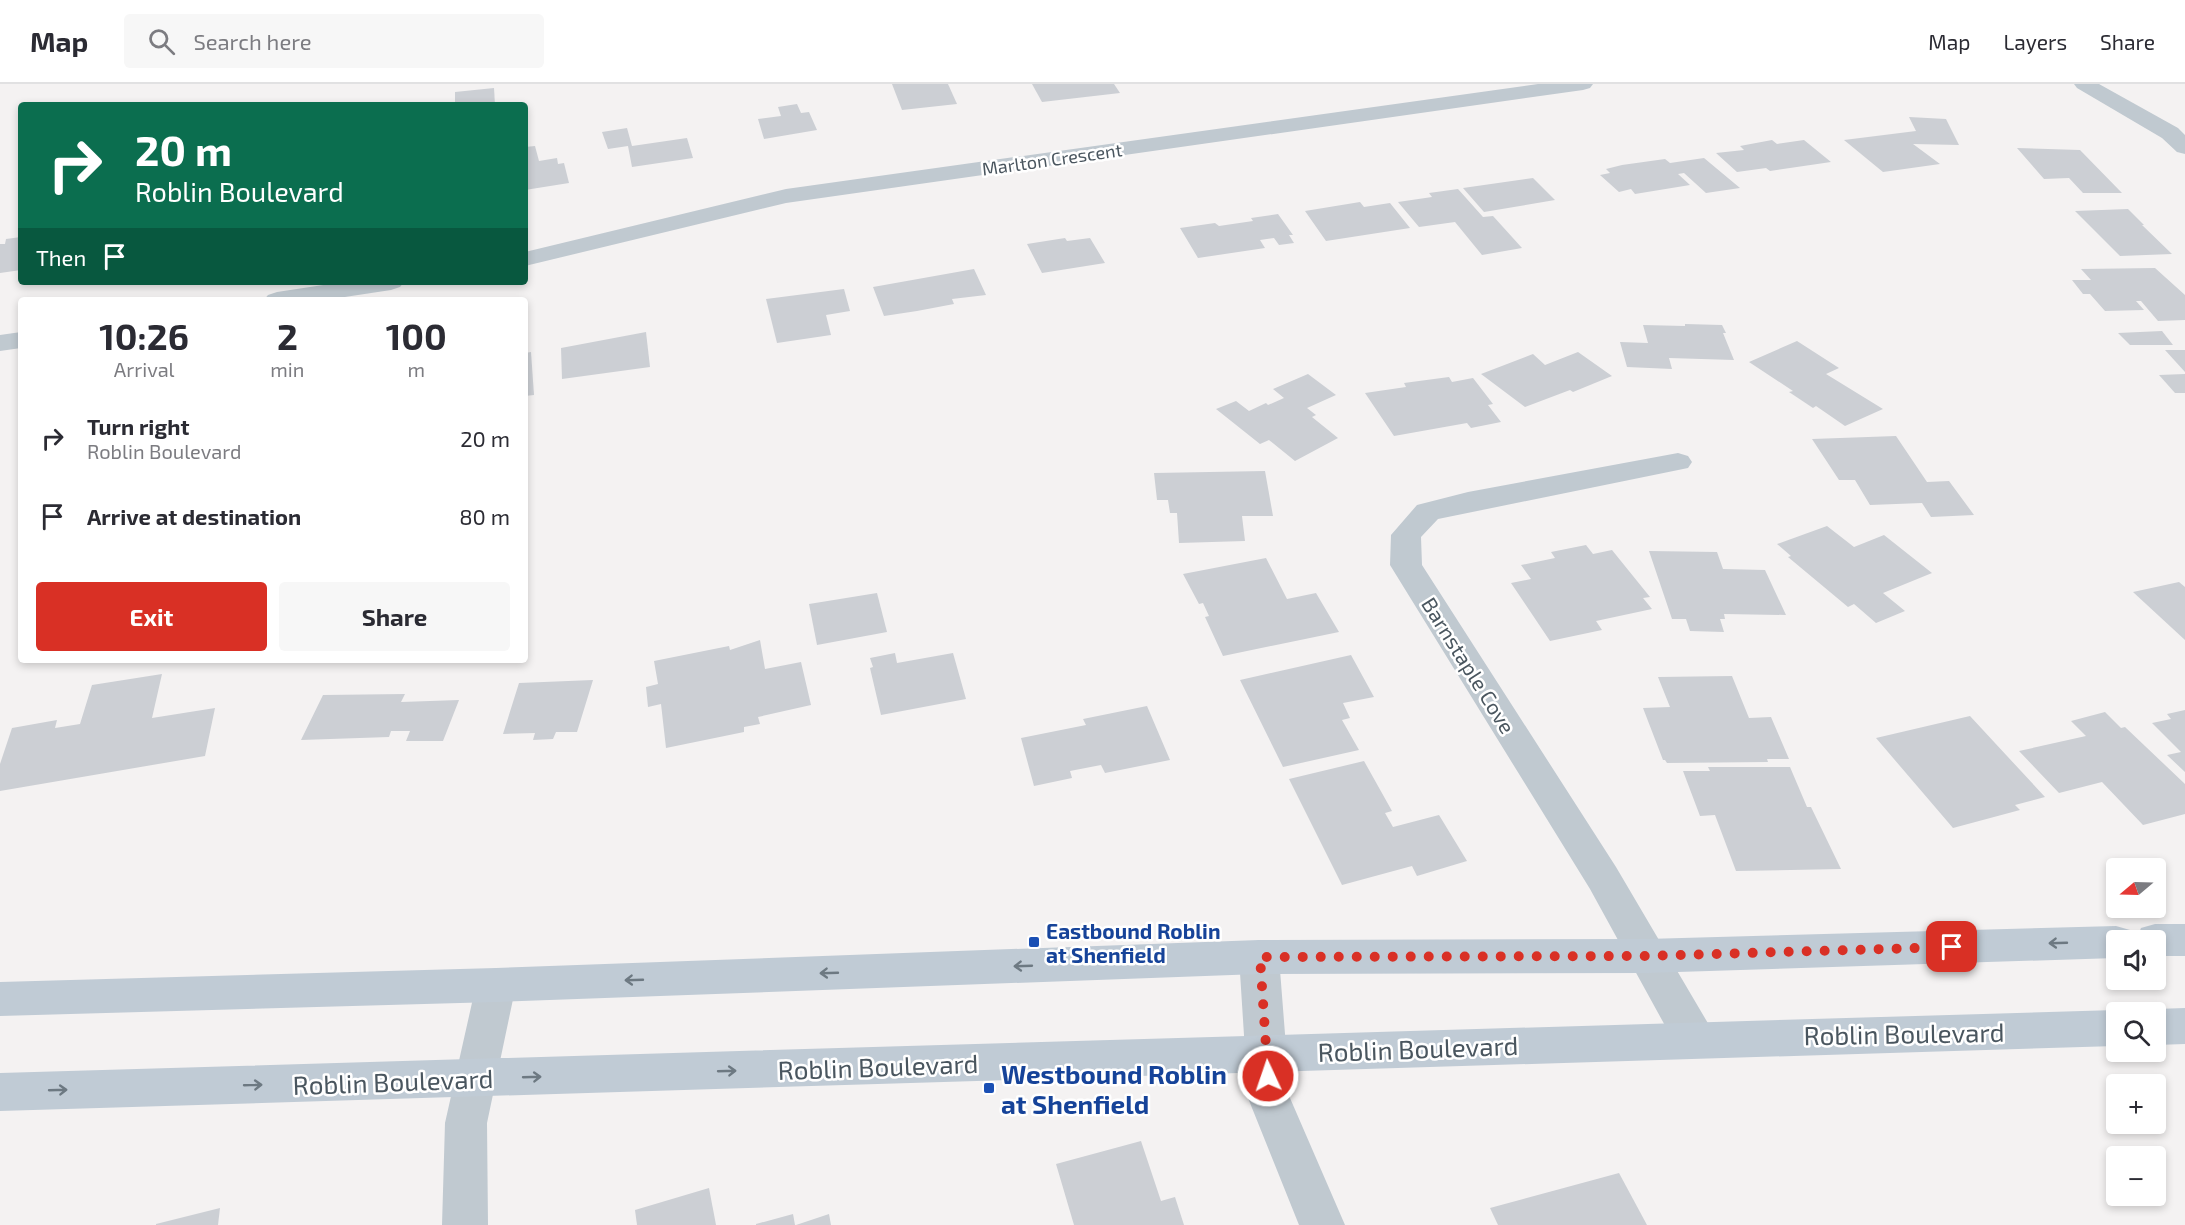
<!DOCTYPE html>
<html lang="en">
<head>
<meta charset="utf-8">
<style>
  :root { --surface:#fff; --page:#f7f7f7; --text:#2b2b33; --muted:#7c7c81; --line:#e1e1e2; --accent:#d93025 }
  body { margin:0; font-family:"Exo 2",sans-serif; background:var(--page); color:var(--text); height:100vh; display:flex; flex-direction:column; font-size:22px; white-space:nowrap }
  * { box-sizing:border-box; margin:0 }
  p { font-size:20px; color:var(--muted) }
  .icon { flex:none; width:33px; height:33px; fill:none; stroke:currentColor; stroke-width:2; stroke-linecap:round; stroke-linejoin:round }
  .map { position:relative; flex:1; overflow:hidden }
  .details { position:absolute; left:18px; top:213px; width:510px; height:366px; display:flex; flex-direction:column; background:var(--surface); border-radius:6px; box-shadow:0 3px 9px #0003 }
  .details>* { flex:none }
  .top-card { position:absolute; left:18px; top:18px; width:510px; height:183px; border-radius:6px; box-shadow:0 3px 9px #0003; background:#0b6e4f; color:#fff; overflow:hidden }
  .needle { width:39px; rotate:251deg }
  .controls { position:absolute; left:2106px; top:774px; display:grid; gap:12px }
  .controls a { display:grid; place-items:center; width:60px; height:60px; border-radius:6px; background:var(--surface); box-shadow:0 3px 9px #0003; font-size:30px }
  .pin { position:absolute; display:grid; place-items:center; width:51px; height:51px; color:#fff; margin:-26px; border-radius:12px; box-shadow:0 3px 9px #0006 }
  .me { position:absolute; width:66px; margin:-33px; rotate:357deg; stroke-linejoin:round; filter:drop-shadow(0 0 4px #0008) }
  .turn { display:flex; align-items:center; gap:21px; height:126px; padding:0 18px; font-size:27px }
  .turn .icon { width:78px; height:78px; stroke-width:2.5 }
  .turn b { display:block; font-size:42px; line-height:51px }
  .then { display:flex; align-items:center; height:57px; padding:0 18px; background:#0003; gap:12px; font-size:22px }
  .eta { display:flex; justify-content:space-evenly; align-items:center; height:102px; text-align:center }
  .eta b { font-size:36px; font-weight:700; line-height:42px }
  .primary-button { display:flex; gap:12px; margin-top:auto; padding:12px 18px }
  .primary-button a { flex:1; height:69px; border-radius:6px; background:var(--accent); color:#fff; font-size:24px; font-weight:700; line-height:69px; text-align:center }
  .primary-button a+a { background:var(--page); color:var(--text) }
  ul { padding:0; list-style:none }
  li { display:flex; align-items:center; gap:18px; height:78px; padding:0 18px }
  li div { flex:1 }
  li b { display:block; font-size:22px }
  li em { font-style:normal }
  header { display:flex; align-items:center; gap:36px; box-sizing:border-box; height:84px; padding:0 30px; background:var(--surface); border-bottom:2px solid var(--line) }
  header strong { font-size:28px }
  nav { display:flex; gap:33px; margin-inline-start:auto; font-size:21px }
  .search { width:420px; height:54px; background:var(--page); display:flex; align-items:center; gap:15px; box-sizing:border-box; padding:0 21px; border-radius:6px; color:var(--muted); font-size:22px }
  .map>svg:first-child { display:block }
</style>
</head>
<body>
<header>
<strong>Map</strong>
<div class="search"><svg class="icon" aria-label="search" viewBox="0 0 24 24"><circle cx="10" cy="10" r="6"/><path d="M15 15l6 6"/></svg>Search here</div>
<nav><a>Map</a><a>Layers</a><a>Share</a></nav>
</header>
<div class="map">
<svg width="2185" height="1141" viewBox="0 0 2185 1141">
  <rect width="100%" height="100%" fill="#f4f2f2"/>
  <g fill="#cccfd4">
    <path d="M892,0H948L957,20L902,26Z"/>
    <path d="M1032,0H1114L1120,9L1042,18Z"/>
    <path d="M494,4L495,21H455V8Z"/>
    <path d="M797,20L801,29L809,28L817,46L764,55L758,35L781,32L778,23Z"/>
    <path d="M1909,33L1946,35L1959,61L1913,60L1940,80L1883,88L1844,56L1916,47Z"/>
    <path d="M627,44L632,62L687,54L693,74L632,83L628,62L608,65L602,48Z"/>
    <path d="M1772,56L1777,60L1804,56L1831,78L1770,87L1766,84L1737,88L1716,69L1744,66L1740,62Z"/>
    <path d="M535,62L539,77L557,74L558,80L564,79L569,99L525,106V63Z"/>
    <path d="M2017,64L2080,66L2122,109H2083L2069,94L2044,95Z"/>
    <path d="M1704,74L1740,104L1706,109L1684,89L1678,90L1690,101L1635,110L1631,105L1619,108L1600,91L1610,89L1606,85L1622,81L1665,75L1670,79Z"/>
    <path d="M1533,94L1555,116L1484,128L1463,104Z"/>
    <path d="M1458,105L1483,133L1493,132L1522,164L1482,171L1455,138L1419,143L1398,118L1432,113L1429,109Z"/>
    <path d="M1360,118L1364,123L1390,119L1410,144L1326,157L1305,127Z"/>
    <path d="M2128,125L2144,141H2142L2172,170L2120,172L2075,127Z"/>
    <path d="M1278,130L1293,151H1289L1294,159L1279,161L1274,154L1260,156L1265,164L1198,174L1180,144L1215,139L1219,142L1253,137L1251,134Z"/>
    <path d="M21,153V186L0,189V160H5L6,155Z"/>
    <path d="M1065,154L1067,157L1090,154L1105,179L1042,189L1027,160Z"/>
    <path d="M2155,184L2185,211V236L2158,237L2141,217H2136L2144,226L2105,227L2090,210H2083L2072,196H2091L2081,185Z"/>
    <path d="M974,185L986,211L952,215L954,220L917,227L884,232L873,203Z"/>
    <path d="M844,205L850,227L826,231L831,251L777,259L766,215Z"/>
    <path d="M1685,240L1722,241L1726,249H1723L1734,276L1669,274L1672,285L1627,283L1620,258L1648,259L1643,241L1685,242Z"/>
    <path d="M2162,247L2173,261H2130L2118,249Z"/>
    <path d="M646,248L650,283L562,295L561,264Z"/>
    <path d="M1797,257L1839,284L1826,290L1883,325L1845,342L1816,322L1813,324L1789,308L1793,307L1749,278Z"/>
    <path d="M2165,266H2185V288Z"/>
    <path d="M531,268L534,311L525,312V269Z"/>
    <path d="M1578,268L1612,292L1573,308L1570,306L1525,323L1481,290L1533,270L1545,281Z"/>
    <path d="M1308,290L1336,311L1307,324L1316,331L1312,333L1338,354L1295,377L1269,356L1260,360L1216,325L1236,317L1249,327L1266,319L1268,321L1284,314L1273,305Z"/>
    <path d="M2185,290V309H2175L2159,291Z"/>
    <path d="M1449,293L1452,298L1473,294L1493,320L1488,321L1501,338L1471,344L1467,339L1394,352L1365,309L1406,303L1404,299Z"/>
    <path d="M1896,352L1927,398L1949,397L1974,431L1931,433L1922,419L1870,421L1855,396H1839L1812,355Z"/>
    <path d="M1265,387L1273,432H1242L1245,457L1179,459L1177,429H1170L1168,416H1157L1154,389Z"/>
    <path d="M1827,442L1854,463L1884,451L1932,489L1883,509L1905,527L1876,539L1854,520L1848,523L1788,473L1791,472L1777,460Z"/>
    <path d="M1586,461L1593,470L1612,466L1650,513L1643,514L1652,525L1596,537L1602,546L1550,557L1511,499L1531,495L1521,481L1555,474L1551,468Z"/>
    <path d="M1649,467L1717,468L1723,485L1765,486L1786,531L1724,530L1725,535H1720L1724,548L1690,547L1686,535H1672Z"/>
    <path d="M1266,474L1287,515L1316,509L1339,548L1223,572L1205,533L1209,532L1203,519L1199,520L1183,490Z"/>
    <path d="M2179,498L2185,503V556L2133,508Z"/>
    <path d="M877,509L887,548L817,561L809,520Z"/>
    <path d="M760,556L765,585L801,578L811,621L758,633L760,640L744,643V648L666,664L661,620L648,623L646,603L658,600L654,577L729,562L730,566Z"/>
    <path d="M895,569L897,579L953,569L966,615L881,631L870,584L873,583L870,574Z"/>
    <path d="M1351,571L1374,613L1343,619L1350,634L1342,636L1359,666L1283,683L1240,596Z"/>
    <path d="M162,590L152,634L215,624L205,672L0,707V680L12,644L57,636L55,644L80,640L92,601Z"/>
    <path d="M1732,592L1749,634L1771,633L1789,675H1767L1768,678L1667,679L1665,676H1663L1643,624L1670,623L1658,593Z"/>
    <path d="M593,596L577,648H556L553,655L533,656L535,649L503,650L519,599Z"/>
    <path d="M405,610L401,618L459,616L443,657H406L410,647H391L389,653L301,656L323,611Z"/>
    <path d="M1147,622L1170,676L1105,689L1101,681L1070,687L1072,694L1034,702L1021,654L1086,641L1083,635Z"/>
    <path d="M2185,626V688L2167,671L2181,668L2152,639L2171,635L2167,630Z"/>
    <path d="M2105,628L2121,644L2125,643L2185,700V730L2143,741L2102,698L2059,709L2019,667L2086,652L2071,637Z"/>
    <path d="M1970,632L2045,713L2015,721L2020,726L1953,744L1876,654Z"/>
    <path d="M1364,677L1392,727L1385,729L1393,743L1439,731L1467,777L1417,792L1412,782L1342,801L1289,695Z"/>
    <path d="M1708,683H1790L1807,723H1811L1841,785L1736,787L1715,731L1700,732L1683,687H1710Z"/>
    <path d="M1141,1057L1161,1117L1175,1113L1184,1141H1074L1056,1080Z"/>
    <path d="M1619,1089L1647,1141H1498L1490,1124Z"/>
    <path d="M709,1104L716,1141H637L635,1126Z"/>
    <path d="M220,1124L218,1141H156V1140Z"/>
    <path d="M793,1130L795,1141H756V1140Z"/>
    <path d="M829,1130L831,1141H796Z"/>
  </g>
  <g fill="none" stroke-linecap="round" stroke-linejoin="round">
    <g fill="#c0c9d0" fill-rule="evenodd">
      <path d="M1538,0H1593L1590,4L1583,6L786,119L525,182V168L786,105Z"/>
      <path d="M2074,0H2099L2178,44L2185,51V70L2177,68L2162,54L2077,4Z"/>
      <path d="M343,198H404L400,203L391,206L325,216H264L268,211L277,208Z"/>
      <path d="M21,248V264L0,267V251Z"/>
      <path d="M1678,369L1688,372L1692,378L1688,384L1438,435L1421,453L1422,481L1616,783L1709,941L1715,954L1709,967L1694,972L1679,967L1590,805L1390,481L1391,451L1417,421L1468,408Z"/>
      <path d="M1259,856L1273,861L1279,873L1290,1014L1345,1141H1299L1248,1014L1239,873L1245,861Z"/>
      <path d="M496,884L510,889L516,901L487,1039L488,1141H442L445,1039L476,901L482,889Z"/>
    </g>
    <g fill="#c0cbd5" fill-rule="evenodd">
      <path d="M2155,840H2185V872H2156V856H2136L2141,844Z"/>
      <path d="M2116,842L2130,846L2135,856H2116V874L1646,889L1259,890L496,918L0,932V898L496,884L1259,856L1646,855Z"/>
      <path d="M2185,924V960L2156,961V928H2147L2156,925Z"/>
      <path d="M2116,926L2123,928H2116V962L0,1027V989Z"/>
    </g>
  </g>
  <defs><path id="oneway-shaft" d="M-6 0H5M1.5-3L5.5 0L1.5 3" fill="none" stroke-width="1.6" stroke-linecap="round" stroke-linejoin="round" transform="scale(1.5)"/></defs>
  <g stroke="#6d7982">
    <use href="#oneway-shaft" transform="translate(2058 859) rotate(178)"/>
    <use href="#oneway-shaft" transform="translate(1023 882) rotate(178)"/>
    <use href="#oneway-shaft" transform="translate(829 889) rotate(178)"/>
    <use href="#oneway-shaft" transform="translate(634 896) rotate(178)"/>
    <use href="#oneway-shaft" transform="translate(727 987) rotate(-2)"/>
    <use href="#oneway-shaft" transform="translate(532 993) rotate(-2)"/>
    <use href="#oneway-shaft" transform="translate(253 1001) rotate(-2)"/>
    <use href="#oneway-shaft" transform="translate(58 1006) rotate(-2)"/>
  </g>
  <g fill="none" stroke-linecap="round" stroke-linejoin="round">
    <path stroke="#d93025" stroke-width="10" stroke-dasharray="0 18" d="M1268,992L1260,873L1646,872L1952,863"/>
  </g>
  <g fill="#1a4fb4" stroke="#fff" stroke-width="2">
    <rect x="1028" y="852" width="12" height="12" rx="3"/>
    <rect x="983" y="998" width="12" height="12" rx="3"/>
  </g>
  <g text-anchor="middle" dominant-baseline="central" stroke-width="5" stroke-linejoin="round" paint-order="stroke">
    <g font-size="18" fill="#4a565f" stroke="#fff">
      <text transform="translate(1052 75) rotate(-8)">Marlton Crescent</text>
    </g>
    <g font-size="21" fill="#4a565f" stroke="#fff">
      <text transform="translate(1469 581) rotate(58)">Barnstaple Cove</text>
    </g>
    <g font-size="21" font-weight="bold" fill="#164399" stroke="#fff" text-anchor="start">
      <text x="1046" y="846">Eastbound Roblin<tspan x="1046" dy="24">at Shenfield</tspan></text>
    </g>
    <g font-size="26" fill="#4a565f" stroke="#fff">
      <text transform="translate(1904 949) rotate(-1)">Roblin Boulevard</text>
      <text transform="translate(1418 964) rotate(-2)">Roblin Boulevard</text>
      <text transform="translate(878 982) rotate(-2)">Roblin Boulevard</text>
      <text transform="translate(393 997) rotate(-2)">Roblin Boulevard</text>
    </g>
    <g font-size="26" font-weight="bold" fill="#164399" stroke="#fff" text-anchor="start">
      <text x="1001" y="989">Westbound Roblin<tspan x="1001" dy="30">at Shenfield</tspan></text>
    </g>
  </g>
</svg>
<div class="controls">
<a><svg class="needle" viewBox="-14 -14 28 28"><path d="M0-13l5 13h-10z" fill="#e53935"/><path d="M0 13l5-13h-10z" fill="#7c7c81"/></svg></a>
<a><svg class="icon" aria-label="sound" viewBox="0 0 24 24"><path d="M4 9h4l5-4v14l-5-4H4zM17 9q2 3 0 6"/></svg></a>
<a><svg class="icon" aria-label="search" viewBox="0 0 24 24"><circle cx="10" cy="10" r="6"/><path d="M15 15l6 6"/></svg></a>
<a>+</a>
<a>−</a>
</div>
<div class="pin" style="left:1952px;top:863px;background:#d93025"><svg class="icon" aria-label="arrive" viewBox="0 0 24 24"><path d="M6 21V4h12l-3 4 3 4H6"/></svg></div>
<svg class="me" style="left:1268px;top:992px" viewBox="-20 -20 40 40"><circle r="17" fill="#d93025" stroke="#fff" stroke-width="3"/><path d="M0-11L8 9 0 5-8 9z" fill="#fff"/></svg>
<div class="top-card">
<div class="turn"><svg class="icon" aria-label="right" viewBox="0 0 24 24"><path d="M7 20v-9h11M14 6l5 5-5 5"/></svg><div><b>20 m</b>Roblin Boulevard</div></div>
<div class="then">Then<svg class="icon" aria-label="arrive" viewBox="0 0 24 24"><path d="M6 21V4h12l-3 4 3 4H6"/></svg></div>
</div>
<section class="details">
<div class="eta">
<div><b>10:26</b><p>Arrival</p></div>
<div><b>2</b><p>min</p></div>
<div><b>100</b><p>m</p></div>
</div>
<ul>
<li><svg class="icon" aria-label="right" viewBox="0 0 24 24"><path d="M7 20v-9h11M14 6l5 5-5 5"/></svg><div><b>Turn right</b><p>Roblin Boulevard</p></div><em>20 m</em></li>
<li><svg class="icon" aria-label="arrive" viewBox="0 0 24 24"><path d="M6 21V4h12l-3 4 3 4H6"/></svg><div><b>Arrive at destination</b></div><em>80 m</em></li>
</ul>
<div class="primary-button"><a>Exit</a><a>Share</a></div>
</section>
</div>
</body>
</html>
